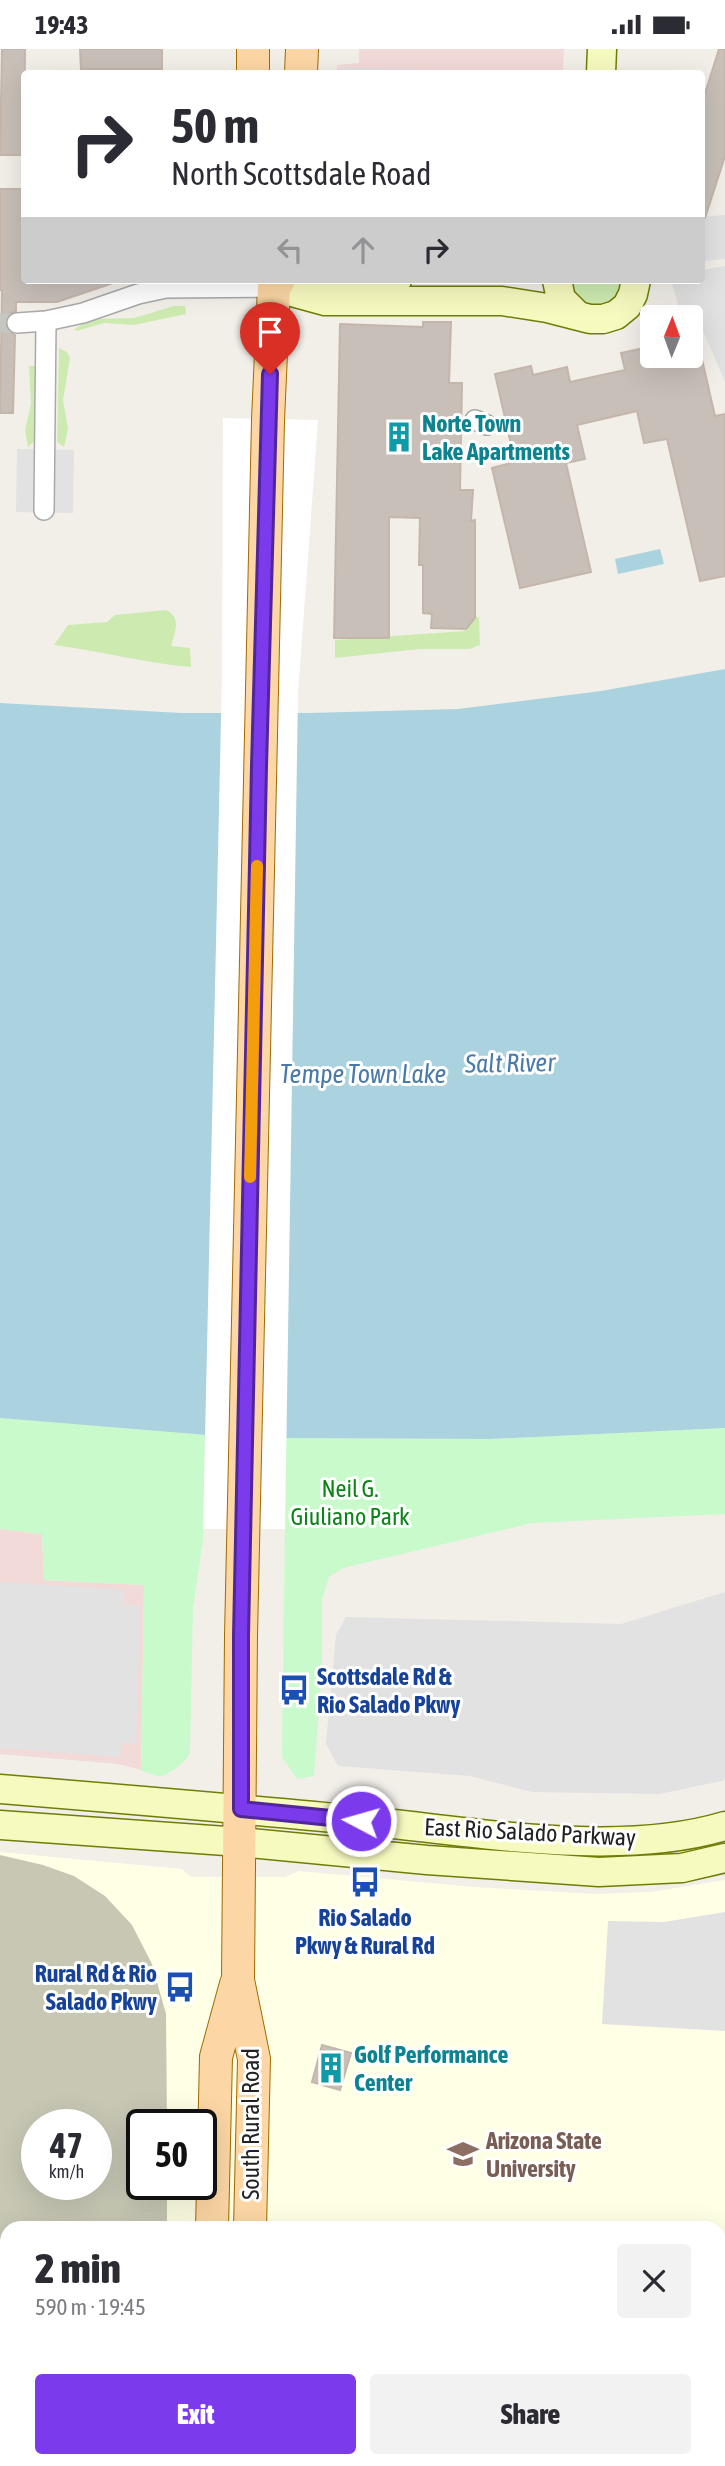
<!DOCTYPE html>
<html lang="en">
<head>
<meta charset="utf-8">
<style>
  :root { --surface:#fff; --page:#f2f2f3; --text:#2b2b33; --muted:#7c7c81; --accent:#7c3aed }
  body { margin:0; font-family:"Asap Condensed",sans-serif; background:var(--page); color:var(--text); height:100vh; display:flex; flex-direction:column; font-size:26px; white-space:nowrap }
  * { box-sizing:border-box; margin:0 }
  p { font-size:23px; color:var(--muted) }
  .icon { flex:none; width:38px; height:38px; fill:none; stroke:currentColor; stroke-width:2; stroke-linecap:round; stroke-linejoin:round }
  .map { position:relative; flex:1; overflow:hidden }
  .sheet { position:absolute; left:0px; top:2172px; width:726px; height:247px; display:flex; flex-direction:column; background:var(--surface); border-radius:21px 21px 0 0; box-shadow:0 7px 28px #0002 }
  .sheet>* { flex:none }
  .guide { position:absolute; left:21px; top:21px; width:684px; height:214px; border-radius:7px; box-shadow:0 7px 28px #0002; background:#fff; color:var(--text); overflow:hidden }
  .needle { width:46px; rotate:1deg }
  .fabs { position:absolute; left:640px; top:256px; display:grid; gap:14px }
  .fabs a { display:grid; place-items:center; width:63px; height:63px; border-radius:7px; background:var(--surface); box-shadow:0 7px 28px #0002; font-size:35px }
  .speed { position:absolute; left:21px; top:2060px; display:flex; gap:14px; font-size:35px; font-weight:700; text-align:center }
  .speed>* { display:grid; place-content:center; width:91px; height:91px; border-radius:50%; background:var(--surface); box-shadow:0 7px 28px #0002; line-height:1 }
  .speed small { font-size:18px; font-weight:400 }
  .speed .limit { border:4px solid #111; border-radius:10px; background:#fff; color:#111 }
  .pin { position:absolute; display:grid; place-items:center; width:60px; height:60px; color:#fff; margin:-72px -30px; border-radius:50% 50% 50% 0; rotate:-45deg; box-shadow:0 0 7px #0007 }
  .pin .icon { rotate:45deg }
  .me { position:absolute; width:77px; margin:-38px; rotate:276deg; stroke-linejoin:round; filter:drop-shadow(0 0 5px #0008) }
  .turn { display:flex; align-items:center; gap:24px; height:147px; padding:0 35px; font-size:32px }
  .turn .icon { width:91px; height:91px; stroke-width:2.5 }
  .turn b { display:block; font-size:49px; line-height:60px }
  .lanes { display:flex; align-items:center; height:66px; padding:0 35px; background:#0003; justify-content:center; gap:35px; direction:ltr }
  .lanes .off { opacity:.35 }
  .round { display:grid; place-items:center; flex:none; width:74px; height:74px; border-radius:7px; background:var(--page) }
  .overview { display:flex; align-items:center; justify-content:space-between; height:119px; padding:0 35px }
  h1 { font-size:42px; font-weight:800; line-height:52px }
  .button { display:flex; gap:14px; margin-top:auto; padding:14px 35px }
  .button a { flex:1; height:80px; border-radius:7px; background:var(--accent); color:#fff; font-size:28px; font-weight:800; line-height:80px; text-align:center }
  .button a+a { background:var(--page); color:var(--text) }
  .status { display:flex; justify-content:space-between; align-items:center; height:49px; padding:0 35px; background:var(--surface); direction:ltr }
  .status svg { height:19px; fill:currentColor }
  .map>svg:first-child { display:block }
</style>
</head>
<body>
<div class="status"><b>19:43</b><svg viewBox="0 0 49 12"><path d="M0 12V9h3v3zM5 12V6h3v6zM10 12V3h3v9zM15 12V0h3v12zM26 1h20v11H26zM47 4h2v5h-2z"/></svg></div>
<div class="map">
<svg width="725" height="2417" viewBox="0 0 725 2417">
  <rect width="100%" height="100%" fill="#f2efe9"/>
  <g fill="#f2dad9">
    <path d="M359,0H564L563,24H337V16L359,14Z"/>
    <path d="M0,1480L42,1485L44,1531L144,1536L141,1721L118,1715L0,1705Z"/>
  </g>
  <path fill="#ffffe5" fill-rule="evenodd" d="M0,1803L182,1820L191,1828H285L299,1822L474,1838L595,1845L651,1843L725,1831V2417H0ZM37,2076H96V2135H37ZM142,2076H201V2135H142ZM7,2179H719V2412H7Z"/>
  <path fill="#c7c7b4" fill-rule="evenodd" d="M0,1806L43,1816L74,1827L105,1847L132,1876L152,1915L166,1965L167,2075L142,2076V2135H167V2179H7V2412H164V2417H0ZM37,2076H96V2135H37Z"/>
  <g fill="#cdebb0">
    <path d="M571,231H624L618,248L603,258C583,256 574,252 571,231Z"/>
    <path d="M174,257H185L186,265L134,276L104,274L77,282L74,280L92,270L134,269Z"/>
    <path d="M59,299L67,303L70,309L63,351L68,380L64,398L57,393Z"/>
    <path d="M29,317H37L36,391L28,398L25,381L31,355Z"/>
    <path d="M166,561C182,569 175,583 171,597L190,599L191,618C144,614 100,602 54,596L68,576L107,573L115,566Z"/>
    <path d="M476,568H479L480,596L470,600H420L335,609V591L465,582Z"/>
    <path d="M361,2414L709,2417H361Z"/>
  </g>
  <g fill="#c8facc">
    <path d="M0,1369L207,1386L203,1491L193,1559L190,1704C186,1713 169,1727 158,1727C153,1726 146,1723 141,1721L144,1536L44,1531L42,1485L0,1480Z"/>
    <path d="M725,1379V1465L532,1474L343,1519L329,1528L322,1550V1617L314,1727L297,1730L282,1708L286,1389L490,1390Z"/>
  </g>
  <g fill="#e2e2e2">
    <path d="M342,19L534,23V24H342Z"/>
    <path d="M725,166V210L702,212V168Z"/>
    <path d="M725,217V333L698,270L692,261L679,259L671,231H702V221Z"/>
    <path d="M17,400L74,401L73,464L16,463Z"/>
    <path d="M0,1533L124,1541V1556L140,1557L136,1695L121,1694L120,1708L0,1699Z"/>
    <path d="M725,1543V1730L722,1732L659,1745L532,1743L470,1727L338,1717L326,1695L336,1586L346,1568L621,1575Z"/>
    <path d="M725,1863V1982L602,1975L608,1872L664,1873Z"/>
  </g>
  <g fill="#aad3df">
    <path d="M660,500L664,515L618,525L615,510Z"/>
    <path d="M725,620V1379L490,1390L286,1389L207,1386L0,1369V654L181,664H309L458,660L601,642Z"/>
  </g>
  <path fill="#fff" d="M223,369L318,371L298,644L285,1480H203L222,624Z"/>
  <g fill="#c7bfb8" stroke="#c4b6ab" stroke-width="2">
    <path d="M2,0H25L24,106H0Z"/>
    <path d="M80,0H162V20H81Z"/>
    <path d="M719,0H725V107L705,169H702V54Z"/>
    <path d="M0,140H24V231H113V234L57,253H16V262L10,264L5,274L7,281L15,286L13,364H0L2,241H0Z"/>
    <path d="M423,273H451L449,334H462L460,441H473L471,472L475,471V569L466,580L431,579L432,565L423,564V516H419L420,469L389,468V589H334L340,275L423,278Z"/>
    <path d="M653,297V306H701L715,367L725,365V527L700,532L667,390L644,394L637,362L577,376L585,410L566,414L591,523L520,539L492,419L515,413L495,325L531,317L533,326L567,318L570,333L625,321L621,304Z"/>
    <path d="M322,1996L351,2004L340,2041L312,2033Z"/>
  </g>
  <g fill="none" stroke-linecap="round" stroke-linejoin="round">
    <path stroke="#c8c6c1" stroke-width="19" stroke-dasharray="19 10" stroke-linecap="butt" d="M0,274H17"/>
    <g stroke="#a9a9a9" stroke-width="22">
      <g id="street">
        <path d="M17,274L46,272L83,264L138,245L166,239L274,238"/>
        <path d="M475,371L487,376"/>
        <path d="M44,461L46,272"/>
      </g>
    </g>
    <g stroke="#707d05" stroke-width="31">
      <g id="secondary">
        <path d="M601,24L602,0"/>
        <path d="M557,231L561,250L577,266"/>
        <path d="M288,236L325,232L397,231"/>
        <path d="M274,238L325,252H502L547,259L590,270H603L616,266L627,257L633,245L636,231"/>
        <path d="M0,1740C122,1750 244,1760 366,1772C476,1783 618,1809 725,1777"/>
        <path d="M0,1776L240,1793L427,1811L599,1823L682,1819L725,1809"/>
      </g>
    </g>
    <g stroke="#a06b00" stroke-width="34">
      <g id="primary">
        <path d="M253,24V0"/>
        <path d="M301,24L302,0"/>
        <path d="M212,2179L216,2008L236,1935"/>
        <path d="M250,2179L254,2010L238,1931L241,1587L268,371L274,238L279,231"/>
        <path d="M207,2417V2412"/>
        <path d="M245,2417L246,2412"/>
      </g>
    </g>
    <use href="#street" stroke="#fff" stroke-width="19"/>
    <use href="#secondary" stroke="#f7fabf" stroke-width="28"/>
    <use href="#primary" stroke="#fcd6a4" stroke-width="32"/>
  </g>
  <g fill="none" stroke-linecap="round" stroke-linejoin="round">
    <g stroke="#51269a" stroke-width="18">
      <path id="route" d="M270,325L259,717L241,1587V1760L361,1772"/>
    </g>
    <use href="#route" stroke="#7c3aed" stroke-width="12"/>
    <path stroke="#f59e0b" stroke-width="12" d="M250,1128L257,817"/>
  </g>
  <defs>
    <g id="building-bare" transform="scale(2.415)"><path d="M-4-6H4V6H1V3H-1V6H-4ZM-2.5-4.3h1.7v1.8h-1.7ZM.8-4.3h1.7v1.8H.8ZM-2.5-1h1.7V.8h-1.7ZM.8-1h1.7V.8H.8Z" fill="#0f9aa8" stroke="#fff" stroke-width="2.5" paint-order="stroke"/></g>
    <g id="bus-bare" transform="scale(2.415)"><path d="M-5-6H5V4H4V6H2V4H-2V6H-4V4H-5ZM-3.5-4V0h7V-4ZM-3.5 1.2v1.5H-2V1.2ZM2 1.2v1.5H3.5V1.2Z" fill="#1a4fb4" stroke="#fff" stroke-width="2.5" paint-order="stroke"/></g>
    <g id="university-bare" transform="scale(2.415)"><path d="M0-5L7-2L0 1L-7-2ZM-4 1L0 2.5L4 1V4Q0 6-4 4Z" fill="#8d6e63" stroke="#fff" stroke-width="2.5" paint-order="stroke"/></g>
  </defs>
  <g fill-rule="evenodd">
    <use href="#building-bare" x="399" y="388"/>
    <use href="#bus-bare" x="294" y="1641"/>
    <use href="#bus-bare" x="365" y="1833"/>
    <use href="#bus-bare" x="180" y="1938"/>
    <use href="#building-bare" x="331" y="2019"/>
    <use href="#university-bare" x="463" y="2105"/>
  </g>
  <g text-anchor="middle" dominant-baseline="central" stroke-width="6" stroke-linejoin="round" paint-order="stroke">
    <g font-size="24" font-weight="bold" fill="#0d838f" stroke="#fff" text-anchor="start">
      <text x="422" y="374">Norte Town<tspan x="422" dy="28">Lake Apartments</tspan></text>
      <text x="354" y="2005">Golf Performance<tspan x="354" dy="28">Center</tspan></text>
    </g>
    <g font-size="24" fill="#0c8416" stroke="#fff">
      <text x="350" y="1439">Neil G.<tspan x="350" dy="28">Giuliano Park</tspan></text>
    </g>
    <g font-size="24" font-weight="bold" fill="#164399" stroke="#fff" text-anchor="start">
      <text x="317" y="1627">Scottsdale Rd &amp;<tspan x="317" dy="28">Rio Salado Pkwy</tspan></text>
      <text x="365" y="1868" text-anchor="middle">Rio Salado<tspan x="365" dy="28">Pkwy &amp; Rural Rd</tspan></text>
      <text x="157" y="1924" text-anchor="end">Rural Rd &amp; Rio<tspan x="157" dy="28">Salado Pkwy</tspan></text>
    </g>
    <g font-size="24" fill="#222" stroke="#fff">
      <text transform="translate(530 1783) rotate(3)">East Rio Salado Parkway</text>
      <text transform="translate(250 2075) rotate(-90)">South Rural Road</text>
    </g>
    <g font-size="24" font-weight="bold" fill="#785e54" stroke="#fff" text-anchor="start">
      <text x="486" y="2091">Arizona State<tspan x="486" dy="28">University</tspan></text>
    </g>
    <g font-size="26" font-style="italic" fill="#4a7aab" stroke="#fff">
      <text transform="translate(510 1014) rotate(-1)">Salt River</text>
      <text x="363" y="1025">Tempe Town Lake</text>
    </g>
  </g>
</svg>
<div class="fabs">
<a><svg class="needle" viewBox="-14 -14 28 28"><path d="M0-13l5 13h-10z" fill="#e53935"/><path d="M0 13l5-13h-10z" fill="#7c7c81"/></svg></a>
</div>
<div class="speed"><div>47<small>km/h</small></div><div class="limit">50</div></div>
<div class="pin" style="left:270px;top:325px;background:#d93025"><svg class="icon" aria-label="arrive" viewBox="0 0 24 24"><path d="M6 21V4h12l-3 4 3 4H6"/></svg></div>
<svg class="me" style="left:361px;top:1772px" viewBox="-20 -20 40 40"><circle r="17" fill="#7c3aed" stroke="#fff" stroke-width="3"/><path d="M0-11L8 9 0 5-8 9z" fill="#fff"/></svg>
<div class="guide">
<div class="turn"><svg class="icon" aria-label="right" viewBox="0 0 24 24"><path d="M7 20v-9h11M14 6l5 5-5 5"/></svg><div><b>50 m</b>North Scottsdale Road</div></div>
<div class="lanes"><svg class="icon off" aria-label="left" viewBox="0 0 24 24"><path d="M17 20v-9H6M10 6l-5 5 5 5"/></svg><svg class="icon off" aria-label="ahead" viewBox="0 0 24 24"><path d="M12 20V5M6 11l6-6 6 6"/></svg><svg class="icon" aria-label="right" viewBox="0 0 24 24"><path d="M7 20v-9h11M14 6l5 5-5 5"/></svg></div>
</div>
<section class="sheet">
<div class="overview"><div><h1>2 min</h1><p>590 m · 19:45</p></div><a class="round"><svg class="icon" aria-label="close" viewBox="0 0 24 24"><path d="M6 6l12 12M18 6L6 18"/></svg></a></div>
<div class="button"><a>Exit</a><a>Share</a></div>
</section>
</div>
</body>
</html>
